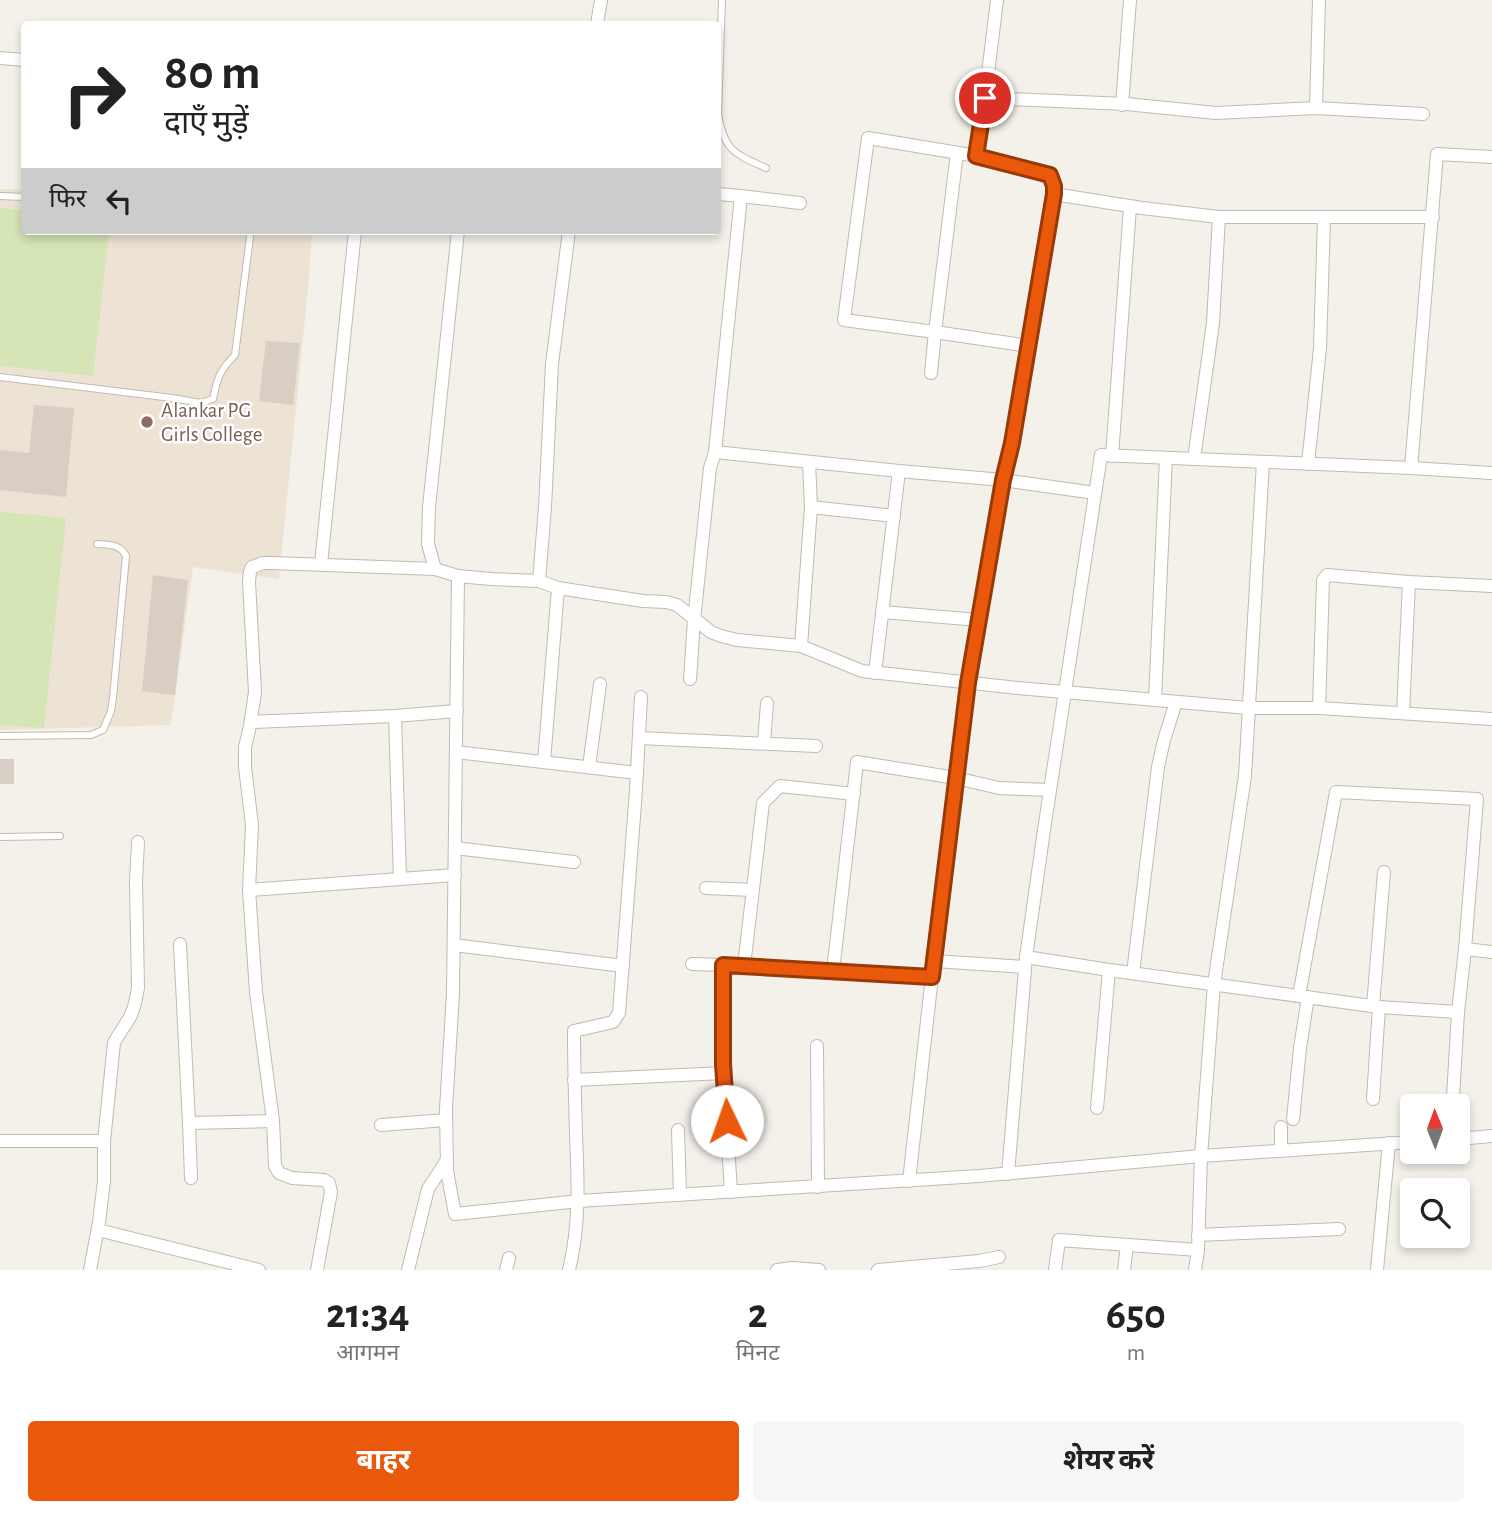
<!DOCTYPE html>
<html lang="hi">
<head>
<meta charset="utf-8">
<style>
  :root { --surface:#fff; --page:#f6f6f6; --text:#222; --muted:#767676; --accent:#ea580c }
  body { margin:0; font-family:"Alegreya Sans","Noto Sans Devanagari",sans-serif; background:var(--page); color:var(--text); height:100vh; display:flex; flex-direction:column; font-size:26px; white-space:nowrap }
  * { box-sizing:border-box; margin:0 }
  p { font-size:23px; color:var(--muted) }
  .icon { flex:none; width:38px; height:38px; fill:none; stroke:currentColor; stroke-width:2; stroke-linecap:round; stroke-linejoin:round }
  .map { position:relative; height:1270px; overflow:hidden }
  .drawer { display:flex; flex-direction:column; background:var(--surface); flex:1 }
  .drawer>* { flex:none }
  .top-card { position:absolute; left:21px; top:21px; width:700px; height:214px; border-radius:7px; box-shadow:0 4px 10px #0003; background:#fff; color:var(--text); overflow:hidden }
  .needle { width:46px; rotate:359deg }
  .fabs { position:absolute; left:1400px; top:1094px; display:grid; gap:14px }
  .fabs a { display:grid; place-items:center; width:70px; height:70px; border-radius:7px; background:var(--surface); box-shadow:0 4px 10px #0003; font-size:35px }
  .pin { position:absolute; display:grid; place-items:center; width:60px; height:60px; color:#fff; margin:-30px; border:4px solid #fff; border-radius:50%; box-shadow:0 2px 7px #0007 }
  .me { position:absolute; width:77px; margin:-38px; rotate:357deg; stroke-linejoin:round; filter:drop-shadow(0 0 5px #0008) }
  .turn { display:flex; align-items:center; gap:24px; height:147px; padding:0 28px; font-size:32px }
  .turn .icon { width:91px; height:91px; stroke-width:2.5 }
  .turn b { display:block; font-size:49px; line-height:60px }
  .then { display:flex; align-items:center; height:66px; padding:0 28px; background:#0003; gap:14px; font-size:26px }
  .eta { display:flex; justify-content:space-evenly; align-items:center; height:119px; text-align:center }
  .eta b { font-size:42px; font-weight:700; line-height:49px }
  .action { display:flex; gap:14px; margin-top:auto; padding:14px 28px }
  .action a { flex:1; height:80px; border-radius:7px; background:var(--accent); color:#fff; font-size:28px; font-weight:700; line-height:80px; text-align:center }
  .action a+a { background:var(--page); color:var(--text) }
  .map>svg:first-child { display:block }
</style>
</head>
<body>
<div class="map">
<svg width="1492" height="1270" viewBox="0 0 1492 1270">
  <rect width="100%" height="100%" fill="#f4f0ea"/>
  <path fill="#ece3d5" d="M0,189H24V231H312L309,277L279,579L193,567L171,725L0,730Z"/>
  <g fill="#d5e5b6">
    <path d="M0,208L24,210V231H109L93,376L0,366Z"/>
    <path d="M0,512L66,518L44,728L0,725Z"/>
  </g>
  <g fill="#d8cec4">
    <path d="M266,341L300,343L293,405L259,401Z"/>
    <path d="M34,405L74,408L66,497L0,490V450L29,453Z"/>
    <path d="M153,575L188,580L175,695L142,691Z"/>
    <rect x="0" y="759" width="14" height="25"/>
  </g>
  <g fill="none" stroke-linecap="round" stroke-linejoin="round">
    <g stroke="#c2bab0" stroke-width="8">
      <g id="lane">
        <path d="M722,0L718,114C724,151 735,154 766,168"/>
        <path d="M0,196L24,197"/>
        <path d="M0,377L172,398L201,403L213,399C217,378 220,370 235,355L250,237L249,231"/>
        <path d="M0,736L91,735L103,730L111,711L113,698L126,556C121,544 108,545 97,544"/>
        <path d="M0,837L60,836"/>
      </g>
    </g>
    <g stroke="#c2bab0" stroke-width="14">
      <g id="street">
        <path d="M997,0L985,98L1126,104L1216,113L1316,108L1423,114"/>
        <path d="M597,24L601,0"/>
        <path d="M0,58L24,60"/>
        <path d="M985,98L977,156L1050,175L1054,186V194L1142,208L1219,217L1213,323L1194,459"/>
        <path d="M1122,105L1130,0"/>
        <path d="M1316,108L1319,0"/>
        <path d="M957,153L935,332L1029,346"/>
        <path d="M741,196L800,203"/>
        <path d="M1219,217H1433"/>
        <path d="M458,231L429,507L428,544L435,569L458,576"/>
        <path d="M931,373L935,332L844,320L868,138L977,156"/>
        <path d="M715,452L741,196L718,194"/>
        <path d="M1112,456L1130,207"/>
        <path d="M1308,464L1320,348L1324,218"/>
        <path d="M1411,468L1437,154L1492,157"/>
        <path d="M811,507L894,516"/>
        <path d="M321,564L355,231"/>
        <path d="M539,581L545,507L552,364L569,231"/>
        <path d="M882,612L979,620"/>
        <path d="M801,646L811,507L809,462"/>
        <path d="M875,673L899,471"/>
        <path d="M690,679L694,620L710,468L715,452L899,471L1003,480L1095,493"/>
        <path d="M1155,700L1166,458"/>
        <path d="M1319,708L1323,580L1327,575L1409,582L1492,586"/>
        <path d="M1403,713L1409,582"/>
        <path d="M395,716L400,879"/>
        <path d="M251,722L395,716L457,711"/>
        <path d="M639,738L816,746"/>
        <path d="M764,743L767,703"/>
        <path d="M456,752L637,773"/>
        <path d="M544,762L558,588"/>
        <path d="M589,767L600,684"/>
        <path d="M854,794L780,786L763,803L744,966L932,977"/>
        <path d="M455,848L574,862"/>
        <path d="M706,888L753,890"/>
        <path d="M249,890L455,875"/>
        <path d="M180,944L189,1123L273,1121"/>
        <path d="M454,945L623,966"/>
        <path d="M1465,949L1492,952"/>
        <path d="M1026,957L1109,970L1379,1007L1458,1012L1465,949L1477,799L1336,792L1299,996"/>
        <path d="M934,961L1025,967"/>
        <path d="M692,964L723,965"/>
        <path d="M833,971L857,762L956,778L999,788L1050,790"/>
        <path d="M1133,973L1158,767L1164,740L1176,702"/>
        <path d="M1373,1006L1384,872"/>
        <path d="M817,1046L818,1187"/>
        <path d="M574,1080L724,1073"/>
        <path d="M1453,1098L1458,1012"/>
        <path d="M1373,1099L1379,1007"/>
        <path d="M1097,1108L1109,970"/>
        <path d="M1293,1119L1300,1048L1308,997"/>
        <path d="M189,1123L191,1178"/>
        <path d="M381,1125L446,1120"/>
        <path d="M678,1130L680,1195"/>
        <path d="M1458,1139L1492,1136"/>
        <path d="M0,1141H104"/>
        <path d="M1412,1142L1201,1156L979,1176L579,1201L455,1214L447,1171L446,1109L453,993L458,576L491,579L539,581L558,588L643,601L666,602L677,605L711,632L721,636L737,640L801,646L862,671L1018,688L1248,708H1319L1492,719"/>
        <path d="M1281,1150V1127"/>
        <path d="M1008,1174L1026,957L1044,830L1101,455L1411,468L1492,473"/>
        <path d="M909,1181L943,879L969,683L1003,480L1012,443L1054,194"/>
        <path d="M731,1192L723,1064V965L744,966"/>
        <path d="M98,1230L259,1270"/>
        <path d="M1198,1235L1339,1229"/>
        <path d="M90,1270L99,1222L104,1181V1141L114,1043C119,1033 125,1026 130,1017C135,1008 136,998 138,988L136,882L138,842"/>
        <path d="M317,1270L331,1192L329,1183L324,1180L292,1178L279,1173L275,1166L273,1121L256,992L249,890L252,825L245,767V747L250,726L255,692L249,582L250,572L252,567L263,563H272L435,569"/>
        <path d="M408,1270L428,1189L447,1160"/>
        <path d="M506,1270L509,1258"/>
        <path d="M569,1270C580,1225 578,1180 576,1135C575,1100 574,1066 574,1031L613,1022L619,1013L636,790L641,697"/>
        <path d="M777,1270L792,1268L819,1270"/>
        <path d="M878,1270L979,1261L999,1257"/>
        <path d="M1055,1270L1059,1240L1198,1250"/>
        <path d="M1124,1270L1127,1245"/>
        <path d="M1195,1270L1198,1250L1201,1156L1214,984L1245,776L1263,462"/>
        <path d="M1377,1270L1389,1143"/>
      </g>
    </g>
    <use href="#lane" stroke="#fff" stroke-width="6"/>
    <use href="#street" stroke="#fff" stroke-width="12"/>
  </g>
  <g fill="none" stroke-linecap="round" stroke-linejoin="round">
    <g stroke="#983908" stroke-width="18">
      <path id="route" d="M727,1121L723,1064V965L932,977L968,683L1003,480L1012,443L1054,194V186L1050,175L976,156L985,98"/>
    </g>
    <use href="#route" stroke="#ea580c" stroke-width="12"/>
  </g>
  <circle fill="#8d6e63" stroke="#fff" stroke-width="2.5" cx="147" cy="422" r="7"/>
  <g text-anchor="middle" dominant-baseline="central" stroke-width="5" stroke-linejoin="round" paint-order="stroke">
    <g font-size="21" fill="#785e54" stroke="#fff" text-anchor="start">
      <text x="161" y="410">Alankar PG<tspan x="161" dy="24">Girls College</tspan></text>
    </g>
  </g>
</svg>
<div class="fabs">
<a><svg class="needle" viewBox="-14 -14 28 28"><path d="M0-13l5 13h-10z" fill="#e53935"/><path d="M0 13l5-13h-10z" fill="#767676"/></svg></a>
<a><svg class="icon" aria-label="search" viewBox="0 0 24 24"><circle cx="10" cy="10" r="6"/><path d="M15 15l6 6"/></svg></a>
</div>
<div class="pin" style="left:985px;top:98px;background:#d93025"><svg class="icon" aria-label="arrive" viewBox="0 0 24 24"><path d="M6 21V4h12l-3 4 3 4H6"/></svg></div>
<svg class="me" style="left:727px;top:1121px" viewBox="-20 -20 40 40"><circle r="19" fill="#fff"/><path d="M0-13L10 11 0 6-10 11z" fill="#ea580c"/></svg>
<div class="top-card">
<div class="turn"><svg class="icon" aria-label="right" viewBox="0 0 24 24"><path d="M7 20v-9h11M14 6l5 5-5 5"/></svg><div><b>80 m</b>दाएँ मुड़ें</div></div>
<div class="then">फिर<svg class="icon" aria-label="left" viewBox="0 0 24 24"><path d="M17 20v-9H6M10 6l-5 5 5 5"/></svg></div>
</div>
</div>
<section class="drawer">
<div class="eta">
<div><b>21:34</b><p>आगमन</p></div>
<div><b>2</b><p>मिनट</p></div>
<div><b>650</b><p>m</p></div>
</div>
<div class="action"><a>बाहर</a><a>शेयर करें</a></div>
</section>
</body>
</html>
